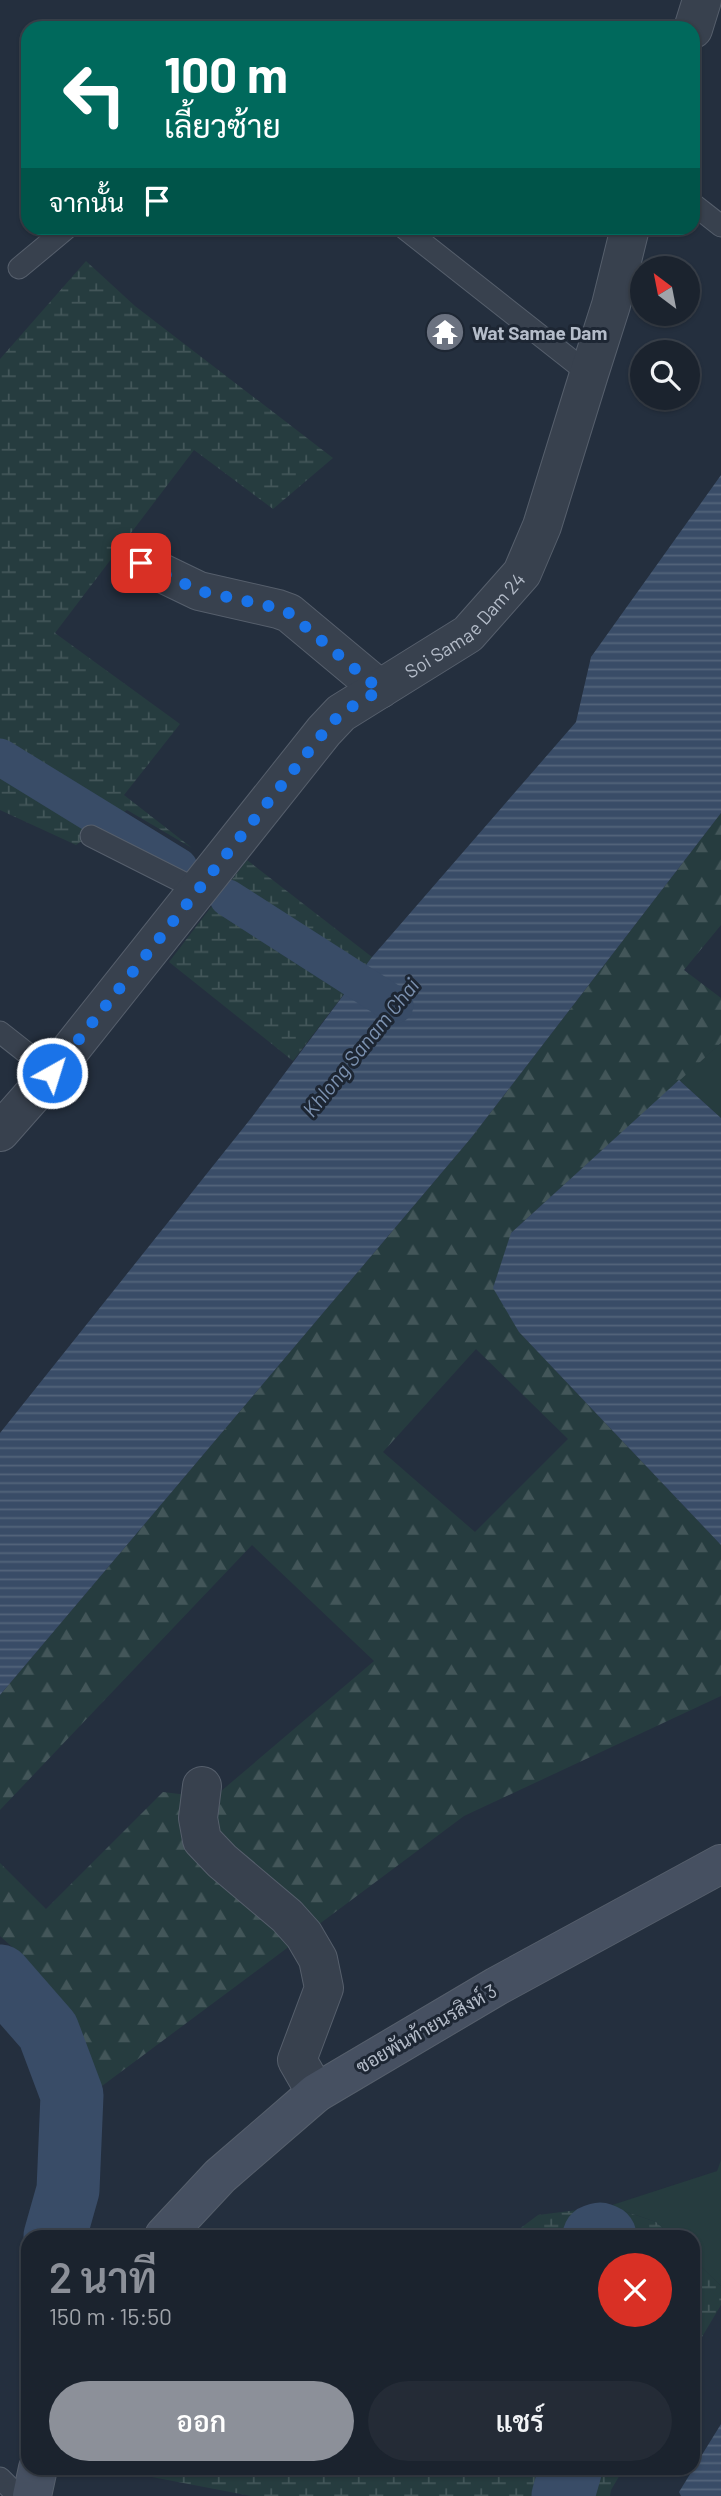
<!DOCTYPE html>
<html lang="th">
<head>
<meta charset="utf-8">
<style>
  :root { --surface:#1b232e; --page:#242b36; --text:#f1f3f6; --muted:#a0a4aa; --line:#39404a; --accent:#8c9099 }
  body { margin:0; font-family:Barlow,Sarabun,sans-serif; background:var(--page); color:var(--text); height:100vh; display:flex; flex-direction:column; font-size:26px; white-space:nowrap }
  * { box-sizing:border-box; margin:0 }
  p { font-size:23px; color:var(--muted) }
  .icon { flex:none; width:38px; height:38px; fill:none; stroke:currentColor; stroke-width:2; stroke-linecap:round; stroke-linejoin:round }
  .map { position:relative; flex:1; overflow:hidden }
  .details { position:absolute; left:21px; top:2230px; width:679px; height:245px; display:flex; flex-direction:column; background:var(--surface); border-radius:21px; box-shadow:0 2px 5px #0004,0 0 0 2px var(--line) }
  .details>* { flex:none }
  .banner { position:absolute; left:21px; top:21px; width:679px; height:214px; border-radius:21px; box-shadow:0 2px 5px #0004,0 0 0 2px var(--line); background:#00695c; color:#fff; overflow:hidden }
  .needle { width:46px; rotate:328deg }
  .fabs { position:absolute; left:630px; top:256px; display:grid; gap:14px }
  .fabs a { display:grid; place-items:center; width:70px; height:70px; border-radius:50%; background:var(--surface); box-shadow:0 2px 5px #0004,0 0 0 2px var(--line); font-size:35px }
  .pin { position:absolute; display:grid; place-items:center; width:60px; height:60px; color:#fff; margin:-30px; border-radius:14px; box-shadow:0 4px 10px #0006 }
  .me { position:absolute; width:77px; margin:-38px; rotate:39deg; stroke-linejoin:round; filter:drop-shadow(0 0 5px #0008) }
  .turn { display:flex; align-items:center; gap:24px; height:147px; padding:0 28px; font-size:32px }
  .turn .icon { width:91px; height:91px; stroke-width:2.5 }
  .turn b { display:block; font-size:49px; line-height:60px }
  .then { display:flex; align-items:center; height:66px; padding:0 28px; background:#0003; gap:14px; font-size:26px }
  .round { display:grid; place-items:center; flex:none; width:74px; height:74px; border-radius:37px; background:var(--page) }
  .summary { display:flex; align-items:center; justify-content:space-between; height:119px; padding:0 28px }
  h1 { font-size:42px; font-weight:600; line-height:52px; color:var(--accent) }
  .action { display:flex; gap:14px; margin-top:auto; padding:14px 28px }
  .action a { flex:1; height:80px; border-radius:42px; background:var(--accent); color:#fff; font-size:28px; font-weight:600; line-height:80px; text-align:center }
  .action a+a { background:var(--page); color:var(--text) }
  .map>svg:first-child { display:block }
</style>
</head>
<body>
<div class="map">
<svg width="721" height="2496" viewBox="0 0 721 2496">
  <defs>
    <pattern id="forest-firs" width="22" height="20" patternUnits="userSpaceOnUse" patternTransform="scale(1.75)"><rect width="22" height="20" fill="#263c3f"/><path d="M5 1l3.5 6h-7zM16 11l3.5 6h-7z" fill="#435659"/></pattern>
    <pattern id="wetland-marsh" width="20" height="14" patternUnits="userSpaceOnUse" patternTransform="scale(1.75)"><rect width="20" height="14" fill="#263c3f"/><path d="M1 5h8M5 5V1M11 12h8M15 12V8" fill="none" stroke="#435659"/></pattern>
    <pattern id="water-rules" width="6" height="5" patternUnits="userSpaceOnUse" patternTransform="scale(1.75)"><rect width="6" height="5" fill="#394c67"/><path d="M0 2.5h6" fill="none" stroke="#53647b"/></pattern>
  </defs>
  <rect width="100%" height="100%" fill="#242f3e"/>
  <g fill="#263c3f">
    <path d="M721,1043V1118L679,1080Z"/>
    <path d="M721,2160V2286L693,2259V2236H671L656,2222L609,2206L717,2171Z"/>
  </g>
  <path fill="url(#forest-firs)" fill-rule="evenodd" d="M721,813V925L684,970L721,998V1043L511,1233L519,1332L721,1545V1696L464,1816L102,2086L22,1956L0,1936V1863L46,1909L163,1792L213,1798L374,1661L252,1545L0,1810V1695L471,1138ZM476,1349L568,1439L475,1532L383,1452Z"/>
  <g fill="url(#wetland-marsh)">
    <path d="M86,261L135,306L333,458L273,509L194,450L55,633L180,724L124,795L192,848L127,810L76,845L0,810V359Z"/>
    <path d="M247,860L372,957L293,1061L169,962Z"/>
    <path d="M609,2206L656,2222L671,2236H510L538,2215Z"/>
    <path d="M693,2259L721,2286V2305L693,2352Z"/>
    <path d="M105,2468H624L611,2490L610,2496H251Z"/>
  </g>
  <g fill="url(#water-rules)">
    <path d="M721,475V813L471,1138L0,1695V1433L252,1117L372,957L576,722L591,657Z"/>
    <path d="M679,1080L721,1118V1545L519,1332L493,1288L511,1233Z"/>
    <path d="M721,2424V2496H681L679,2492Z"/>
  </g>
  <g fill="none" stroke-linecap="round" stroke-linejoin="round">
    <g stroke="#394c67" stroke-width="37">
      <path d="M0,757L179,867"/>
      <path d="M228,898L395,1005"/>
    </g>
    <g stroke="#394c67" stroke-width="63">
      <path d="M0,1976L48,2031L72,2095L68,2190L55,2236"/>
      <path d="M594,2236L600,2234L605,2236"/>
      <path d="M563,2496L571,2468"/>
    </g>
    <g stroke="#565f6c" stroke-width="23">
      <g id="lane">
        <path d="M693,204L721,226"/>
        <path d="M404,228L589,374"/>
        <path d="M19,268L67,228"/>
        <path d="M91,836L198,890"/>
        <path d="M0,1032L52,1073"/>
        <path d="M0,2478L18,2496"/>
      </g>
    </g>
    <g stroke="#565f6c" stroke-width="40">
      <g id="street">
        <path d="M693,29L702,0"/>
        <path d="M141,563L199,591L278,609L289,613L380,689"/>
        <path id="s1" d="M0,1132L52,1073L324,731L341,713L468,634L522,573L542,526L589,374L611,305L630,228"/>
        <path d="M202,1786L198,1818L202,1840L222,1861L287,1916L304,1935L318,1959L324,1988L297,2060L316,2093"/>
      </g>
    </g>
    <g stroke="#565f6c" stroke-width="40">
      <g id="secondary">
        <path d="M164,2236L220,2176L316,2093L497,1986L721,1864"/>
        <path d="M32,2496L38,2468"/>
      </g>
    </g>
    <use href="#lane" stroke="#38414e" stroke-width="21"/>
    <use href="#street" stroke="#38414e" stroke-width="38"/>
    <use href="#secondary" stroke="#465061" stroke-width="38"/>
  </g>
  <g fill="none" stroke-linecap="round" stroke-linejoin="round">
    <path stroke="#1a73e8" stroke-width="12" stroke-dasharray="0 21.6" d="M52,1073L324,732L341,713L380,690L289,613L278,608L200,591L141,563"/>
  </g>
  <defs>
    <g id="temple-disc" transform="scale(2.0125)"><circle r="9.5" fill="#6b7280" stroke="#1d2633"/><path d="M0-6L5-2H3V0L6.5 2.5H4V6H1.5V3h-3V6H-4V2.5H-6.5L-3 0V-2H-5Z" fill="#fff"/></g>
  </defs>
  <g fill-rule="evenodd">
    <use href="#temple-disc" x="445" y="332"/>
  </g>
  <g text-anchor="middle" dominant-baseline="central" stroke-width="6" stroke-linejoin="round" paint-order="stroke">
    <g font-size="19" font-weight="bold" fill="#b4bcc9" stroke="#1d2633" text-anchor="start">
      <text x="472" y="332">Wat Samae Dam</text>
    </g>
    <g font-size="19" fill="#b4bcc9" stroke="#1d2633">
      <text stroke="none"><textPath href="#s1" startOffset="693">Soi Samae Dam 24</textPath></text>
      <text transform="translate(426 2028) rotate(-30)">ซอยพันท้ายนรสิงห์ 3</text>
    </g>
    <g font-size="21" font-style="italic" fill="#7c92b1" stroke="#1d2633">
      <text transform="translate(360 1047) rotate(-51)">Khlong Sanam Chai</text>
    </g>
  </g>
</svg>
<div class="fabs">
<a><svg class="needle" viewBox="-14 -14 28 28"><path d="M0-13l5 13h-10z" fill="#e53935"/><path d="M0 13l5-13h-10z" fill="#a0a4aa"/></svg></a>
<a><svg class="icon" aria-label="search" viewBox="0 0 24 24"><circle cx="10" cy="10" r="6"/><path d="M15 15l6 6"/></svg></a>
</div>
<div class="pin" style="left:141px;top:563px;background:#d93025"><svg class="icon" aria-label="arrive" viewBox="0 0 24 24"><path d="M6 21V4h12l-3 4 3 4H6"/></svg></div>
<svg class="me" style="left:52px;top:1073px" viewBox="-20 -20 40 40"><circle r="17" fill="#1a73e8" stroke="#fff" stroke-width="3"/><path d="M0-11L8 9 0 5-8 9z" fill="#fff"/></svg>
<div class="banner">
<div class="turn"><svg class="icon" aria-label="left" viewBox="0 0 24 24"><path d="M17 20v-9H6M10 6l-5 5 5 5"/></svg><div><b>100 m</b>เลี้ยวซ้าย</div></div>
<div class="then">จากนั้น<svg class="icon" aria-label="arrive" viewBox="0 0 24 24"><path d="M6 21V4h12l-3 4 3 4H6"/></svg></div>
</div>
<section class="details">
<div class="summary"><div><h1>2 นาที</h1><p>150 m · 15:50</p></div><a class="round" style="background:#d93025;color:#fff"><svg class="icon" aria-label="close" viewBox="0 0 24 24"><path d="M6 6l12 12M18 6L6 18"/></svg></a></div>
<div class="action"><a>ออก</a><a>แชร์</a></div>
</section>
</div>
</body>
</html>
